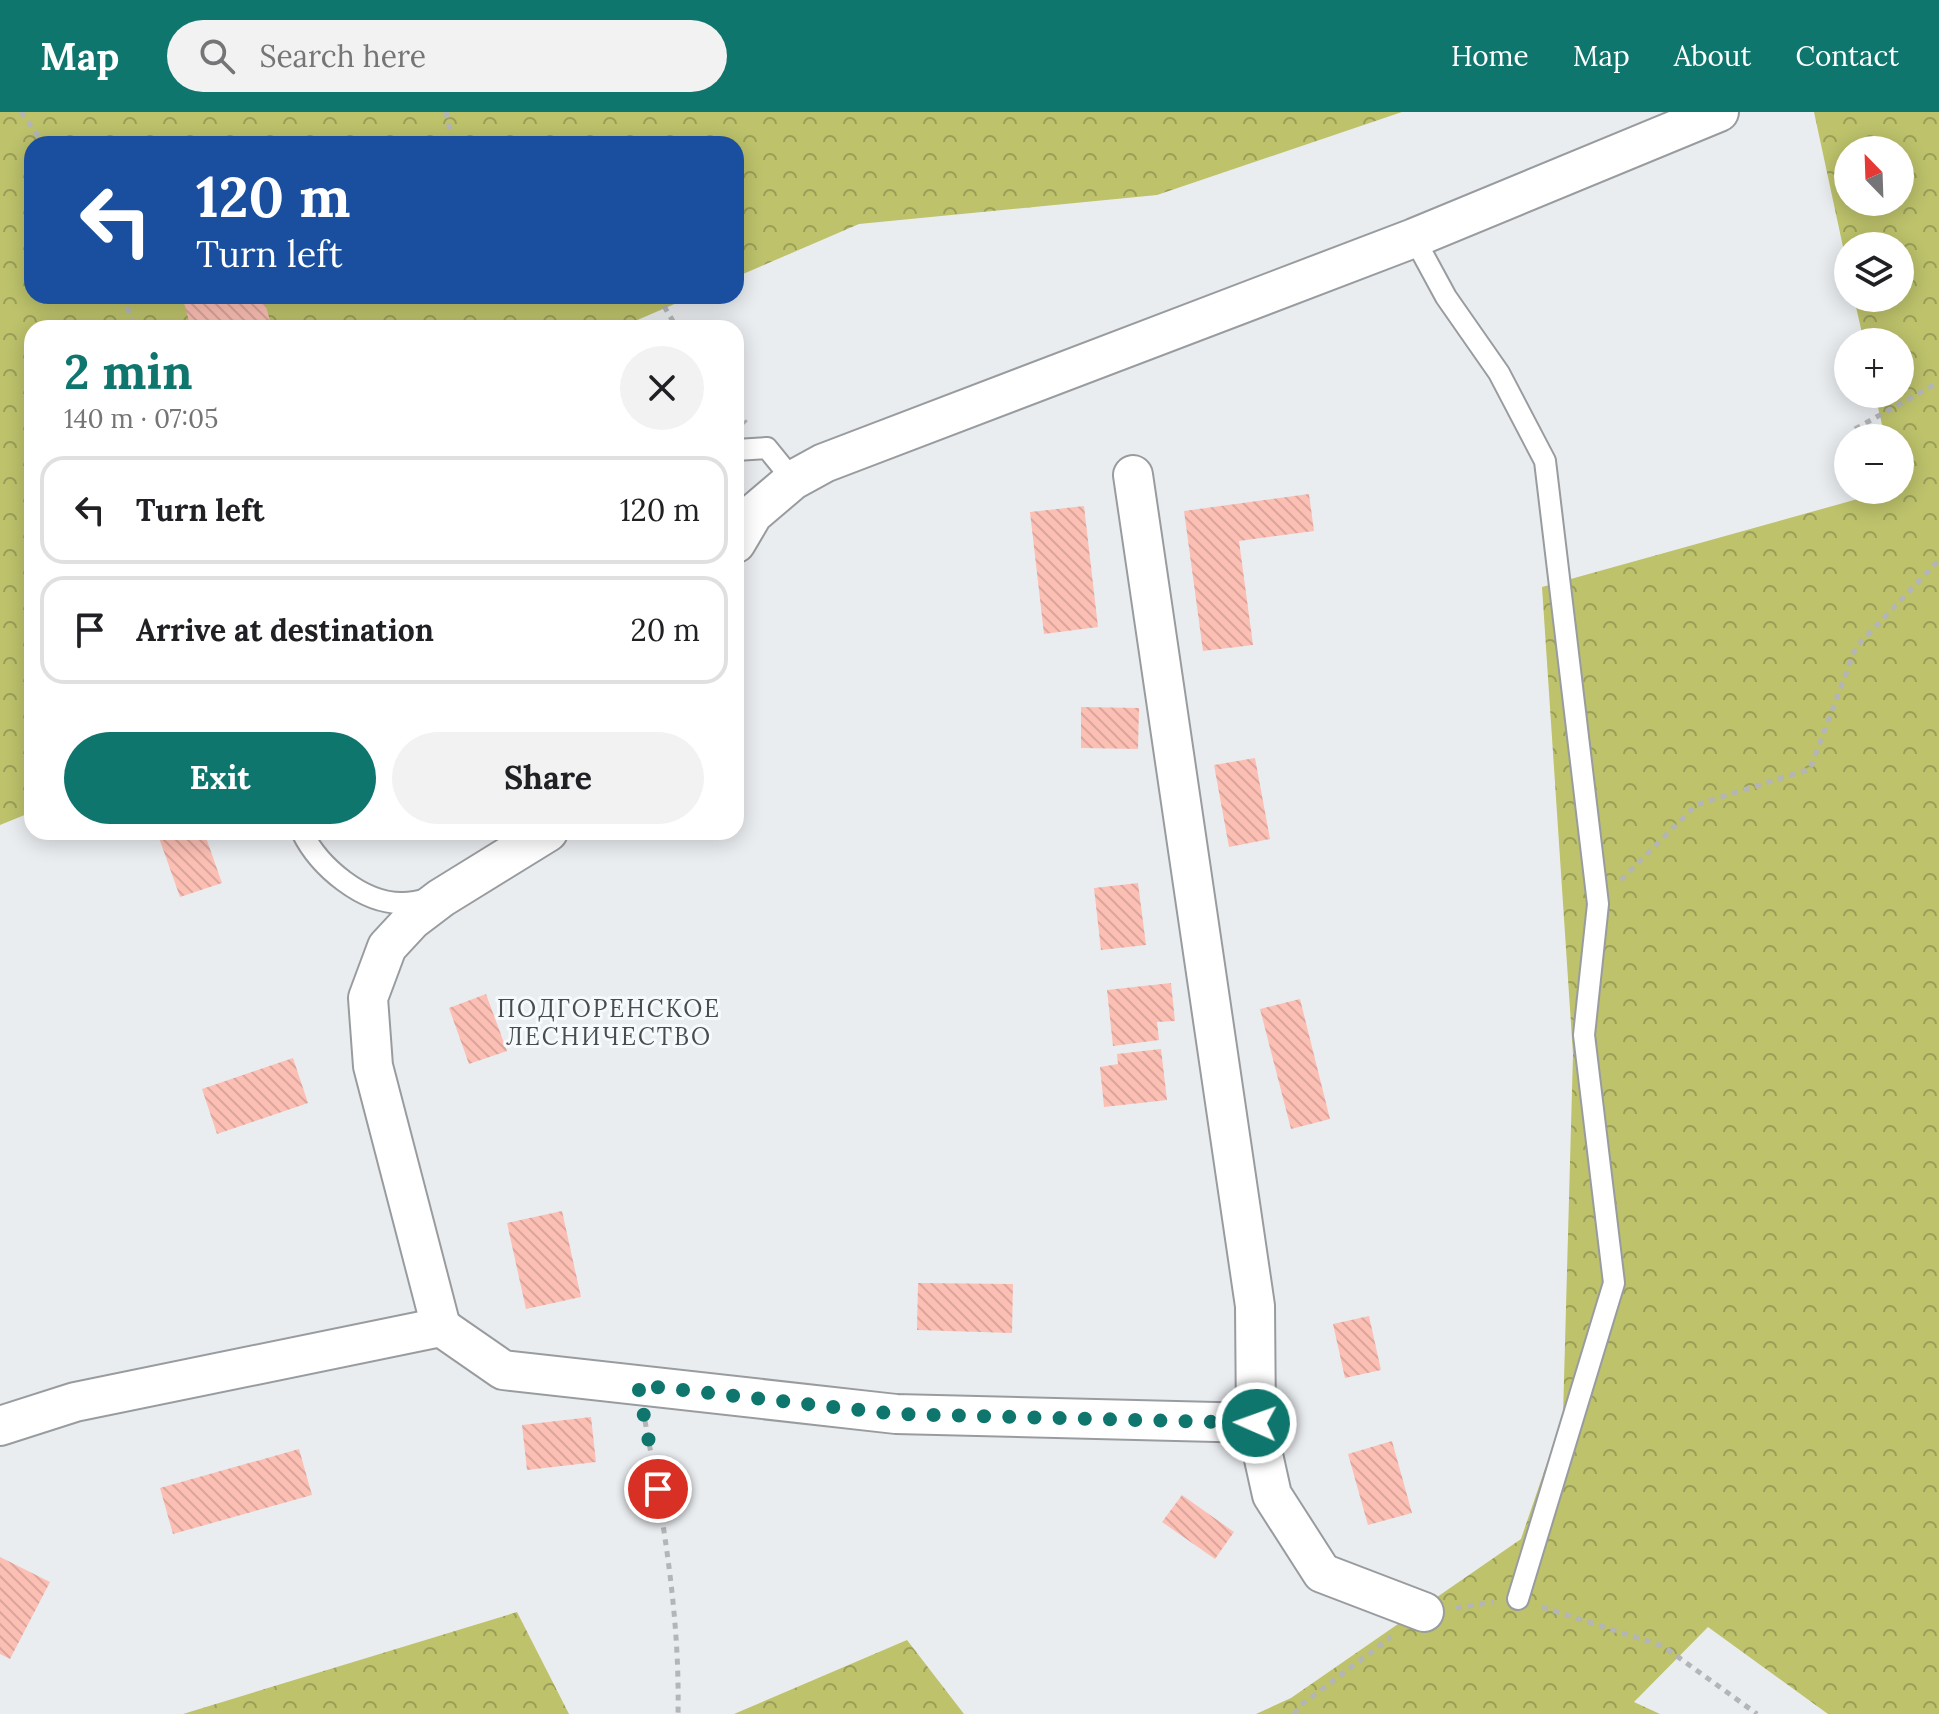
<!DOCTYPE html>
<html lang="en">
<head>
<meta charset="utf-8">
<style>
  :root { --surface:#fff; --page:#f2f2f2; --text:#202124; --muted:#757577; --line:#e0e0e0; --accent:#0f766e }
  body { margin:0; font-family:Lora,serif; background:var(--page); color:var(--text); height:100vh; display:flex; flex-direction:column; font-size:30px; white-space:nowrap }
  * { box-sizing:border-box; margin:0 }
  p { font-size:26px; color:var(--muted) }
  .icon { flex:none; width:44px; height:44px; fill:none; stroke:currentColor; stroke-width:2; stroke-linecap:round; stroke-linejoin:round }
  .map { position:relative; flex:1; overflow:hidden }
  .details { position:absolute; left:24px; top:208px; width:720px; height:520px; display:flex; flex-direction:column; background:var(--surface); border-radius:24px; box-shadow:0 4px 20px #0003 }
  .details>* { flex:none }
  .hud { position:absolute; left:24px; top:24px; width:720px; height:168px; border-radius:24px; box-shadow:0 4px 20px #0003; background:#1a4fa0; color:#fff; overflow:hidden }
  .needle { width:52px; rotate:337deg }
  .controls { position:absolute; left:1834px; top:24px; display:grid; gap:16px }
  .controls a { display:grid; place-items:center; width:80px; height:80px; border-radius:50%; background:var(--surface); box-shadow:0 4px 20px #0003; font-size:40px }
  .pin { position:absolute; display:grid; place-items:center; width:68px; height:68px; color:#fff; margin:-34px; border:4px solid #fff; border-radius:50%; box-shadow:0 2px 8px #0007 }
  .me { position:absolute; width:88px; margin:-44px; rotate:272deg; stroke-linejoin:round; filter:drop-shadow(0 0 6px #0008) }
  .turn { display:flex; align-items:center; gap:28px; height:168px; padding:0 40px; font-size:36px }
  .turn .icon { width:104px; height:104px; stroke-width:2.5 }
  .turn b { display:block; font-size:56px; line-height:68px }
  .round { display:grid; place-items:center; flex:none; width:84px; height:84px; border-radius:42px; background:var(--page) }
  .headline { display:flex; align-items:center; justify-content:space-between; height:136px; padding:0 40px }
  h1 { font-size:48px; font-weight:700; line-height:60px; color:var(--accent) }
  .button { display:flex; gap:16px; margin-top:auto; padding:16px 40px }
  .button a { flex:1; height:92px; border-radius:48px; background:var(--accent); color:#fff; font-size:32px; font-weight:700; line-height:92px; text-align:center }
  .button a+a { background:var(--page); color:var(--text) }
  ul { padding:0; list-style:none }
  li { display:flex; align-items:center; gap:24px; height:108px; margin:0 16px 12px; padding:0 24px; border:4px solid var(--line); border-radius:24px }
  li div { flex:1 }
  li b { display:block; font-size:30px }
  li em { font-style:normal }
  header { display:flex; align-items:center; gap:48px; box-sizing:border-box; height:112px; padding:0 40px; background:var(--accent); color:#fff }
  header strong { font-size:38px }
  nav { display:flex; gap:44px; margin-inline-start:auto; font-size:28px }
  .search { width:560px; height:72px; background:var(--page); display:flex; align-items:center; gap:20px; box-sizing:border-box; padding:0 28px; border-radius:44px; color:var(--muted); font-size:30px }
  .map>svg:first-child { display:block }
</style>
</head>
<body>
<header>
<strong>Map</strong>
<div class="search"><svg class="icon" aria-label="search" viewBox="0 0 24 24"><circle cx="10" cy="10" r="6"/><path d="M15 15l6 6"/></svg>Search here</div>
<nav><a>Home</a><a>Map</a><a>About</a><a>Contact</a></nav>
</header>
<div class="map">
<svg width="1939" height="1602" viewBox="0 0 1939 1602">
  <defs>
    <pattern id="forest-crowns" width="20" height="18" patternUnits="userSpaceOnUse" patternTransform="scale(2)"><rect width="20" height="18" fill="#bdc26b"/><path d="M2 6a3 3 0 1 1 6 0M12 15a3 3 0 1 1 6 0" fill="none" stroke="#9a9e59"/></pattern>
    <pattern id="building-back-hatch" width="6" height="6" patternUnits="userSpaceOnUse" patternTransform="scale(2)"><rect width="6" height="6" fill="#fcbfb4"/><path d="M-1 5l2 2M0 0l6 6M5-1l2 2" fill="none" stroke="#d9a59c"/></pattern>
  </defs>
  <rect width="100%" height="100%" fill="#eaedf0"/>
  <g fill="url(#forest-crowns)" fill-rule="evenodd">
    <path d="M0,0H1402L1157,83L859,112L736,165V32H32V184H693L619,216H32V700L0,713Z"/>
    <path d="M1814,0H1939V1602H1828L1708,1515L1634,1590L1660,1602H1256L1291,1586L1521,1427L1563,1304L1573,942L1542,475L1890,378H1900V326H1885L1875,282H1900V230H1864L1854,186H1900V134H1848V158ZM1848,38H1900V90H1848Z"/>
    <path d="M517,1500L569,1602H183Z"/>
    <path d="M907,1528L964,1602H734Z"/>
  </g>
  <g fill="url(#building-back-hatch)">
    <path d="M182,184H263L272,216H191Z"/>
    <path d="M1309,382L1314,419L1239,429L1253,533L1203,539L1184,399Z"/>
    <path d="M1084,394L1098,515L1044,522L1030,400Z"/>
    <path d="M1081,595L1139,596L1138,637L1081,636Z"/>
    <path d="M1255,646L1270,727L1229,735L1214,653Z"/>
    <path d="M168,720H204L222,771L180,785L158,723Z"/>
    <path d="M1138,771L1146,833L1101,838L1094,776Z"/>
    <path d="M1171,871L1175,909L1157,910L1159,928L1113,934L1107,878Z"/>
    <path d="M486,882L507,939L469,952L449,896Z"/>
    <path d="M1300,887L1330,1007L1291,1017L1260,897Z"/>
    <path d="M1161,937L1167,988L1104,995L1100,955L1118,952L1117,942Z"/>
    <path d="M293,946L308,991L217,1022L202,977Z"/>
    <path d="M562,1099L581,1185L526,1197L507,1111Z"/>
    <path d="M918,1171L1013,1172L1012,1221L917,1218Z"/>
    <path d="M1369,1204L1381,1258L1345,1266L1333,1212Z"/>
    <path d="M591,1305L596,1350L527,1358L522,1313Z"/>
    <path d="M1392,1329L1412,1401L1368,1413L1348,1342Z"/>
    <path d="M299,1337L312,1383L173,1422L160,1376Z"/>
    <path d="M1182,1383L1234,1420L1215,1447L1162,1410Z"/>
    <path d="M0,1445L50,1470L10,1547L0,1542Z"/>
  </g>
  <g fill="none" stroke-linecap="round" stroke-linejoin="round">
    <g stroke="#999c9f" stroke-width="24">
      <g id="lane">
        <path d="M1414,126L1446,185L1499,261L1545,349L1598,792L1584,923L1614,1171L1518,1487"/>
        <path d="M736,338L767,336L793,368"/>
        <path d="M302,720C319,755 363,792 403,791C412,791 421,789 429,787"/>
      </g>
    </g>
    <g stroke="#999c9f" stroke-width="42">
      <g id="street">
        <path d="M1133,363L1255,1194L1256,1311L1272,1383L1322,1461L1424,1500"/>
        <path d="M736,431L753,402L793,368L824,351L1414,126L1719,0"/>
        <path d="M441,1215L373,954L368,886L387,835L412,808L441,786L548,720"/>
        <path d="M0,1314L75,1290L441,1215L503,1258L896,1302L1256,1311"/>
      </g>
    </g>
    <g stroke="#b3b5b7" stroke-width="5" stroke-dasharray="6 6" stroke-linecap="butt">
      <path d="M21,0L44,32"/>
      <path d="M446,0L453,32"/>
      <path d="M123,184L135,216"/>
      <path d="M658,184L677,216"/>
      <path d="M736,300L746,311"/>
      <path d="M1855,317L1939,270"/>
      <path d="M1621,768L1696,693L1810,657L1856,535L1939,448"/>
      <path d="M645,1309C663,1406 680,1504 678,1602"/>
      <path d="M1542,1495L1663,1534L1757,1602"/>
      <path d="M1456,1496L1494,1490"/>
      <path d="M1294,1602L1301,1593L1391,1525"/>
    </g>
    <use href="#lane" stroke="#fff" stroke-width="20"/>
    <use href="#street" stroke="#fff" stroke-width="38"/>
  </g>
  <g fill="none" stroke-linecap="round" stroke-linejoin="round">
    <path stroke="#0f766e" stroke-width="14" stroke-dasharray="0 25.2" d="M658,1377L638,1273L896,1302L1256,1311"/>
  </g>
  <g text-anchor="middle" dominant-baseline="central" stroke-width="6" stroke-linejoin="round" paint-order="stroke">
    <g font-size="24" letter-spacing="2" fill="#494c4e" stroke="#f7fafd">
      <text x="609" y="896">ПОДГОРЕНСКОЕ<tspan x="609" dy="28">ЛЕСНИЧЕСТВО</tspan></text>
    </g>
  </g>
</svg>
<div class="controls">
<a><svg class="needle" viewBox="-14 -14 28 28"><path d="M0-13l5 13h-10z" fill="#e53935"/><path d="M0 13l5-13h-10z" fill="#757577"/></svg></a>
<a><svg class="icon" aria-label="layers" viewBox="0 0 24 24"><path d="M12 4l9 5-9 5-9-5zM3 14l9 5 9-5"/></svg></a>
<a>+</a>
<a>−</a>
</div>
<div class="pin" style="left:658px;top:1377px;background:#d93025"><svg class="icon" aria-label="arrive" viewBox="0 0 24 24"><path d="M6 21V4h12l-3 4 3 4H6"/></svg></div>
<svg class="me" style="left:1256px;top:1311px" viewBox="-20 -20 40 40"><circle r="17" fill="#0f766e" stroke="#fff" stroke-width="3"/><path d="M0-11L8 9 0 5-8 9z" fill="#fff"/></svg>
<div class="hud">
<div class="turn"><svg class="icon" aria-label="left" viewBox="0 0 24 24"><path d="M17 20v-9H6M10 6l-5 5 5 5"/></svg><div><b>120 m</b>Turn left</div></div>
</div>
<section class="details">
<div class="headline"><div><h1>2 min</h1><p>140 m · 07:05</p></div><a class="round"><svg class="icon" aria-label="close" viewBox="0 0 24 24"><path d="M6 6l12 12M18 6L6 18"/></svg></a></div>
<ul>
<li><svg class="icon" aria-label="left" viewBox="0 0 24 24"><path d="M17 20v-9H6M10 6l-5 5 5 5"/></svg><div><b>Turn left</b></div><em>120 m</em></li>
<li><svg class="icon" aria-label="arrive" viewBox="0 0 24 24"><path d="M6 21V4h12l-3 4 3 4H6"/></svg><div><b>Arrive at destination</b></div><em>20 m</em></li>
</ul>
<div class="button"><a>Exit</a><a>Share</a></div>
</section>
</div>
</body>
</html>
